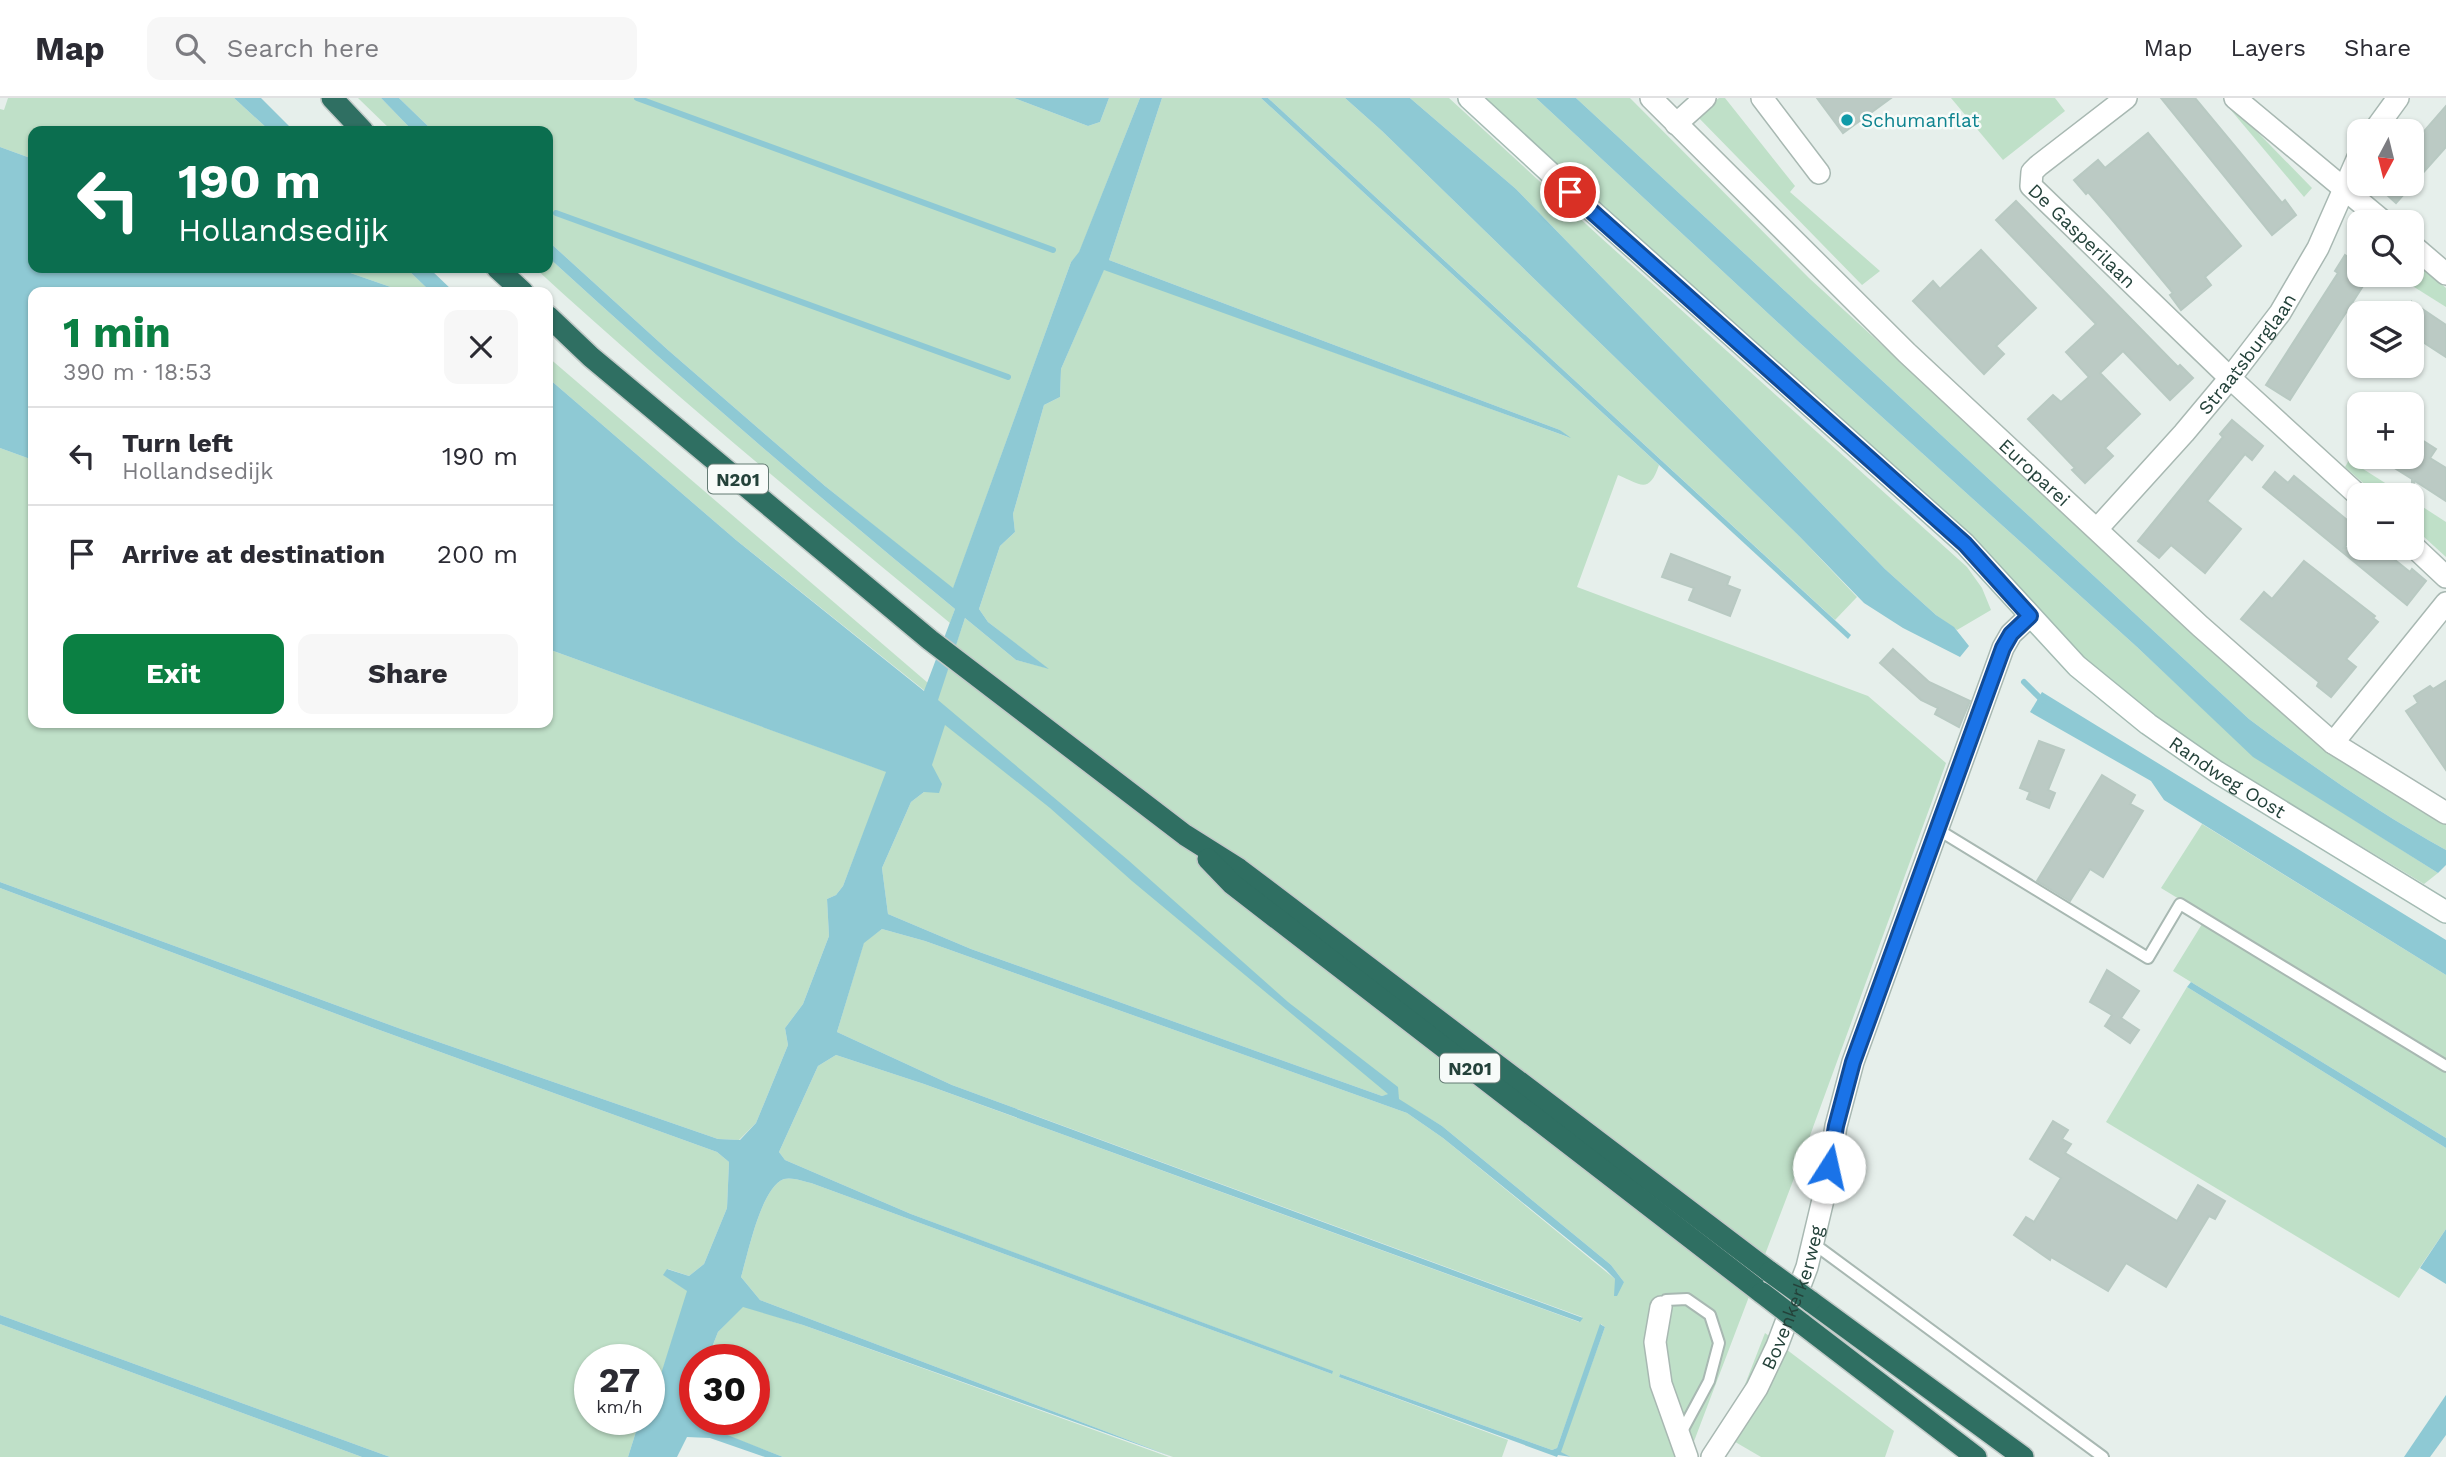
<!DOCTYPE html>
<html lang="en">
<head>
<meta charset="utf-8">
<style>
  :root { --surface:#fff; --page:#f7f7f7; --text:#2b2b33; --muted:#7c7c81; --line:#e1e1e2; --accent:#0b8043 }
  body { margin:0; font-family:"Work Sans",sans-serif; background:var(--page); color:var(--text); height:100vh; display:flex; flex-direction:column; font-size:26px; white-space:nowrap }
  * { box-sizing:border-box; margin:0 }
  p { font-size:23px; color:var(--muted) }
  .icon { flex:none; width:38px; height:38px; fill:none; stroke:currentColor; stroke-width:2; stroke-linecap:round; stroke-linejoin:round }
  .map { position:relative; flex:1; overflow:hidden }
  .sheet { position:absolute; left:28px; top:189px; width:525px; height:441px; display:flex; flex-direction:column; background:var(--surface); border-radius:14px; box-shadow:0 2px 5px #0004 }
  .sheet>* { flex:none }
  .banner { position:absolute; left:28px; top:28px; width:525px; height:147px; border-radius:14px; box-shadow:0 2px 5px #0004; background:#0b6e4f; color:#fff; overflow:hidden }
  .needle { width:46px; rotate:187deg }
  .controls { position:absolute; left:2347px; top:21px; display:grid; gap:14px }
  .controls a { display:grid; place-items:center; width:77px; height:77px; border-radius:14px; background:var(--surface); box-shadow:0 2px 5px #0004; font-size:35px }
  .speed { position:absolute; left:574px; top:1246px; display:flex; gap:14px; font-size:35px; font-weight:700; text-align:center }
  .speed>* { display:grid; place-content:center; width:91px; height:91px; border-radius:50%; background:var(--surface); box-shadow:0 2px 5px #0004; line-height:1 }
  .speed small { font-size:18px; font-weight:400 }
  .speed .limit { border:10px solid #d22; background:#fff; color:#111 }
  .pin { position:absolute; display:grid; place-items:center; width:60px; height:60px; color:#fff; margin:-30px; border:4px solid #fff; border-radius:50%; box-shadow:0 2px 7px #0007 }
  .me { position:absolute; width:77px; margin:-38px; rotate:10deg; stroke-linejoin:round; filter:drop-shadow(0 0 5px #0008) }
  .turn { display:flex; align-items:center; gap:24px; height:147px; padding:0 35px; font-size:32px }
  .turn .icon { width:91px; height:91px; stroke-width:2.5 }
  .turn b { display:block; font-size:49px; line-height:60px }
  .round { display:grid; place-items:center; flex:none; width:74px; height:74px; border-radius:14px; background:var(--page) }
  .overview { display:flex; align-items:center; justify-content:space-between; height:119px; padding:0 35px }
  h1 { font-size:42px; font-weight:700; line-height:52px; color:var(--accent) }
  .cta { display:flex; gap:14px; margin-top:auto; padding:14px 35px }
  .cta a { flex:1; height:80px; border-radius:14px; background:var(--accent); color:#fff; font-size:28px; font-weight:700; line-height:80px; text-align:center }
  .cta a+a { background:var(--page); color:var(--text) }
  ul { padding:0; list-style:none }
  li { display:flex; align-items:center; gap:21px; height:98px; padding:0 35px; border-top:2px solid var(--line) }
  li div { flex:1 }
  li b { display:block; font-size:26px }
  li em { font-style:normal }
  header { display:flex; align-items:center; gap:42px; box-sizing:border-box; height:98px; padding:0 35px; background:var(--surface); border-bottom:2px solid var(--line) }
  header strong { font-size:33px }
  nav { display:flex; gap:38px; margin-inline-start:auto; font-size:24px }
  .search { width:490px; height:63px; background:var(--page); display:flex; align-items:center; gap:18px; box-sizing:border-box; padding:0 24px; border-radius:14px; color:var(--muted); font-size:26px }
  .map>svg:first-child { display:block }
</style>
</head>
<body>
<header>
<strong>Map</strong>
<div class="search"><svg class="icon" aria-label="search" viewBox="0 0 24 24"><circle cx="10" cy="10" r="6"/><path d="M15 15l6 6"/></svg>Search here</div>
<nav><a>Map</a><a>Layers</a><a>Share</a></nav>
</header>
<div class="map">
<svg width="2446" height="1359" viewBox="0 0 2446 1359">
  <rect width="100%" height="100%" fill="#e6efeb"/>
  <g fill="#bfe0c8">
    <path d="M8,0H234L270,33H33V61L0,49V11L4,12Z"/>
    <path d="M358,0H381L413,33H392Z"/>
    <path d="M399,0H1014L1088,28L1100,24L1109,0H1140L1079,155L1071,164L953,491L825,388L668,252L548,143V33H433Z"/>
    <path d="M1162,0H1261L1659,367C1649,397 1640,386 1618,377L1577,489L1868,598L1946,665L1804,1054L1688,1359H1571L1560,1354L1605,1229L1601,1226L1557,1350L1552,1352L1340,1276L1339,1279L1508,1342L1502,1359H1173L760,1202L741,1179C748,1156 761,1089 784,1081C792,1079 803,1083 811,1085L1332,1276V1273L911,1116L785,1062L779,1054L818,968L836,957L924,986L1579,1224L1582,1219L952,987L837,934L864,844L882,831L925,843L1407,1015L1443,1040L1615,1181L1624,1184L1611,1167L1442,1028L1389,996L1382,998L971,851L888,816L882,770L911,704L924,694L932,667L937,602L965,520L1016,562L1047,570L988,524L979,511L1000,448L1015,434L1013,416L1044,307L1060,299L1061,271L1104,171L1568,339L1560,332L1109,162Z"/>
    <path d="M1268,0H1345L1382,33L1799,438L1857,499L1835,522Z"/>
    <path d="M1410,0H1449L1599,138L1967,469L1982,490L1991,512L1957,532L1936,517L1885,471L1516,91Z"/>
    <path d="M1482,0H1536L1800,245L2137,549L2253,658L2438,775L2424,786L2180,639L2072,553Z"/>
    <path d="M1576,0H1630L1809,180L2296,627C2343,665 2393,695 2446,725V752C2377,714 2312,668 2249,621Z"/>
    <path d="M1719,0H1725L1795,88L1790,94L1880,173L1862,187L1696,17Z"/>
    <path d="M1951,0H2055L2065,13L2003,62Z"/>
    <path d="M2232,8L2312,90L2304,99L2230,11Z"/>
    <path d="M548,159C680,280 816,397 955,511L950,525C809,409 669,293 535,170H548Z"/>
    <path d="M2412,162L2446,190V209L2395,177H2412Z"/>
    <path d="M336,170H406L431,194H405Z"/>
    <path d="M548,259L928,585L925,593L736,442L548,280Z"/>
    <path d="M0,350L33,362V625H548V551L887,674L843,788L836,797L827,801L829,838L803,906L785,930L788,947L756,1025L739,1042L718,1041L401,931L0,784Z"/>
    <path d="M2349,362L2404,397H2377L2345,369Z"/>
    <path d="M2412,402L2446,424V459L2412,428Z"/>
    <path d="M2202,726L2446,877V1040L2173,873L2207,818L2161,790Z"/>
    <path d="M0,790L374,930L717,1054L729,1064L727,1110L704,1166L689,1178L668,1171L664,1177L688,1193L655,1296H649V1262H590V1321H636L639,1324L628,1359H390L0,1217Z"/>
    <path d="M2187,889L2446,1050V1131L2399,1200L2106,1024Z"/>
    <path d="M743,1208L803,1227L1169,1359H783L695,1325L691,1306L695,1296V1321H754V1262H707L718,1234Z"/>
    <path d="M0,1226L362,1359H0Z"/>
    <path d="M1765,1235L1894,1333L1885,1359H1761L1725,1338Z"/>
  </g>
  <g fill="#8ec9d4" fill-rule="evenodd">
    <path d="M234,0H261L294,33H270Z"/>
    <path d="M381,0H399L433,33H413Z"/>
    <path d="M1014,0H1109L1100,24L1088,28Z"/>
    <path d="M1140,0H1162L1109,162L1560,332L1571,340L1104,172L1061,271L1060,299L1044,307L1013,416L1015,434L1000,448L979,511L988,524L1049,571L1016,562L965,520L938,602L1128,762L1288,904L1398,989L1399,1001L1442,1028L1611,1167L1624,1184L1617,1198H1614L1615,1181L1606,1172L1443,1040L1407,1015L925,843L882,831L864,845L837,934L952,987L1583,1220L1580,1224L924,986L836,957L818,968L779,1054L785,1062L911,1116L1333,1273L1332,1276L811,1085C803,1083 792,1079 784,1081C761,1089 748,1156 741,1179L760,1202L1173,1359L803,1227L743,1209L718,1234L707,1262H695V1296L691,1306L695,1324L783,1359H765L710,1340L687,1339L677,1359H628L639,1324L636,1321H649V1296L655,1295L687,1193L663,1177L667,1171L689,1178L704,1166L727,1110L729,1064L717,1054L374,930L0,790V784L401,931L718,1041L740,1042L756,1025L788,947L785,930L803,906L829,838L827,801L836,797L843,788L886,674L548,551V280L736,442L924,593L955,511C816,397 680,280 548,159V143L668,252L825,388L953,490L1071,164L1079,154ZM945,627L1050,710L1132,783L1388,996L1382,998L971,851L888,816L882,770L911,704L924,694L939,695L942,686L932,667Z"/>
    <path d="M1261,0H1268L1851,537L1848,541Z"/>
    <path d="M1345,0H1410L1516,91L1885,471L1936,517L1954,529L1969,548L1960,559L1903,530L1864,505L1799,438L1382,33Z"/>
    <path d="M1536,0H1576L2249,621C2312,668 2377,714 2446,752V767L2438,775L2253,659L2137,549L1800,245Z"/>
    <path d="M0,49L33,61V170H336L405,194H33V362L0,350Z"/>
    <path d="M406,170H429L454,194H431Z"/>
    <path d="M2042,594L2446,842V877L2164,702L2151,683L2030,614Z"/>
    <path d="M2191,884L2446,1040V1050L2187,889Z"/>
    <path d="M2446,1131V1186L2420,1170Z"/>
    <path d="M0,1217L390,1359H362L0,1226Z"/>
    <path d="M1600,1226L1605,1229L1561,1354L1571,1359L1558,1357L1557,1359L1339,1279L1340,1276L1552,1352L1557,1350Z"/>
    <path d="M2446,1297V1337L2430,1359H2404Z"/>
  </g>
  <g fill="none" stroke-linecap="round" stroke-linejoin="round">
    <g stroke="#8ec9d4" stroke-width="6">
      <path d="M637,0L1053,152"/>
      <path d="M556,115L1008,279"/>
      <path d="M2024,584L2043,603"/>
    </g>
  </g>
  <g fill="#bbcac4" stroke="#b8c9c2" stroke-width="2">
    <path d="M1817,0H1891L1843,35Z"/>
    <path d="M2161,0H2195L2282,105L2285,102L2296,117L2272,137Z"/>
    <path d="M2446,8V49L2396,105L2375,86H2412V47Z"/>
    <path d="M2148,35L2241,148L2205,179L2211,187L2181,212L2170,197L2173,195L2109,118L2088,94L2086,96L2074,82L2098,62L2105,70Z"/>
    <path d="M2016,103L2178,269L2180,267L2193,280L2170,302L2123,253L2100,275L2140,316L2105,350L2113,358L2085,385L2072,372L2075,370L2028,321L2053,297L2061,304L2089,279L2066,254L2096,226L1996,122Z"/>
    <path d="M1981,152L2036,210L1996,248L2004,256L1984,276L1913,203L1933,183L1940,191Z"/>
    <path d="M2345,157L2359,166V177H2370L2290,302L2266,287L2338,175L2335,173Z"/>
    <path d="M2412,204L2446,227V259L2412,237Z"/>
    <path d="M2232,322L2263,348L2252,362L2245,356L2207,403L2241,431L2205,475L2171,447L2159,460L2138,443L2223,339L2220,336Z"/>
    <path d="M2422,342L2436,351L2430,360L2446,370V403L2415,383L2412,389V381L2377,359H2412Z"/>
    <path d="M2275,374L2288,385L2294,378L2359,432L2344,450H2380L2410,474L2412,471L2426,483L2407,507L2263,389Z"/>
    <path d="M1671,456L1730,479L1727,487L1740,492L1730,518L1689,502L1694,490L1662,479Z"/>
    <path d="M2304,463L2375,518L2373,520L2378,524L2346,561L2356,569L2331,599L2317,588L2319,584L2241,521L2264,494L2272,501Z"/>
    <path d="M1893,551L1929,584L1970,603L1959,629L1935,616L1938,610L1921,602L1880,565Z"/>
    <path d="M2446,583V672L2406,613L2418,605L2414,598L2430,588L2433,591Z"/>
    <path d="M2039,643L2064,652L2048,692L2055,695L2049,710L2027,701L2030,694L2020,690Z"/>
    <path d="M2102,677L2135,697L2130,706L2143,713L2103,779L2090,771L2070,803L2037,783Z"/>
    <path d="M2107,872L2139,893L2121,920L2139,932L2130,945L2105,928L2112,917L2090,904Z"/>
    <path d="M2053,1023L2068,1032L2062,1041L2071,1046L2065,1055L2177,1123L2198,1087L2225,1103L2215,1121L2209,1118L2166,1189L2126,1165L2108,1193L2051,1159L2050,1162L2014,1137L2026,1119L2034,1124L2061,1080L2030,1061Z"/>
  </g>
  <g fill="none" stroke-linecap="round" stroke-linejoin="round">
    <g stroke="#a8b8b2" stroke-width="14">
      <g id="lane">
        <path d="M1937,731L2148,860L2180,806L2446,968"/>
        <path d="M1814,1146L2103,1359"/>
        <path d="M1661,1209L1666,1202L1687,1201L1710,1217L1719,1245L1709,1283L1681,1335"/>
      </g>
    </g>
    <g stroke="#a8b8b2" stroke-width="24">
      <g id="street">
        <path id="s1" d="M1651,0L1907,255L2200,528L2333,645L2446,715"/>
        <path d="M1762,0L1819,75"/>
        <path id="s2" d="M2126,0L2038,68L2032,74L2031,88L2230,280L2359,398"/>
        <path d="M2235,0L2384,124"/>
        <path d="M1676,26L1705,0"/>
        <path d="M2374,33L2398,0"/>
        <path d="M2412,147L2446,176"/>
        <path id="s3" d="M2097,431L2184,335L2230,280L2280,215L2318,150L2359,57"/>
        <path d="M2412,447L2446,479"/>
        <path d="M2333,645L2446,505"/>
        <path d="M1661,1209L1655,1244L1661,1286L1687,1359"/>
        <path id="s4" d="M1712,1359L1757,1290L1777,1248L1807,1169L1826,1089L1836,1028L1853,964L2003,550L2011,536L2030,518"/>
      </g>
    </g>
    <g stroke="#a4bbb3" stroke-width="24">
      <g id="secondary">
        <path id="s5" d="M1469,0L1571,94L1965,446L2077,568L2148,626L2217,674L2446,814"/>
      </g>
    </g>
    <g stroke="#c2cac8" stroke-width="24">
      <g id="highway">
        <path d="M332,0L363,33"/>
        <path d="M497,170L523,194"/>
        <path d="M548,218L591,259L930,542L1185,737L1239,771L1770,1174"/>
        <path d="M1208,761L1232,786L1762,1195"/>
        <path d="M1810,1203L2023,1359"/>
        <path d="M1801,1225L1976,1359"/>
      </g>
    </g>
    <use href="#lane" stroke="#fff" stroke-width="10"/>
    <use href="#street" stroke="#fff" stroke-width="21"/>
    <use href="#secondary" stroke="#fff" stroke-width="21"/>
    <use href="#highway" stroke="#2f6f62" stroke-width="21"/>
    <g stroke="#c2cac8" stroke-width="24" stroke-linecap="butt">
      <g id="highway-bridge">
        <path d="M1770,1174L1810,1203"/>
        <path d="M1762,1195L1801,1225"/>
      </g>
    </g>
    <use href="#highway-bridge" stroke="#2f6f62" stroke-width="21"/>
  </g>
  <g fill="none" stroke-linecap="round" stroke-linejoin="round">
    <g stroke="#114b97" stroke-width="18">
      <path id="route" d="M1570,94L1965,446L2030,518L2011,536L2003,550L1853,964L1836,1028L1829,1069"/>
    </g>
    <use href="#route" stroke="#1a73e8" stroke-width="12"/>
  </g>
  <circle fill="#0f9aa8" stroke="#f7fbf9" stroke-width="2.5" cx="1847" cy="22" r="7"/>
  <g text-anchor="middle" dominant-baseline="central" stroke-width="5" stroke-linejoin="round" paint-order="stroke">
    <g fill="#f7fbf9" stroke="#637a73" stroke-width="2">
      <rect x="708" y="366.5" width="60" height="29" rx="5"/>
      <rect x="1440" y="955.5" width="60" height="29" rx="5"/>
    </g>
    <g font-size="18" font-weight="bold" fill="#24423a">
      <text x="738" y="381">N201</text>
      <text x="1470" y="970">N201</text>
    </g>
    <g font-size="19" fill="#0d838f" stroke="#f7fbf9" text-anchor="start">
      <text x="1861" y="22">Schumanflat</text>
    </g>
    <g font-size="19" fill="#24423a" stroke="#f7fbf9">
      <text stroke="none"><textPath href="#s2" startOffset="205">De Gasperilaan</textPath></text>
      <text stroke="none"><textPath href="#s3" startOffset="231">Straatsburglaan</textPath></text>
      <text stroke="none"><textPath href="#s1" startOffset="536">Europarei</textPath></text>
      <text stroke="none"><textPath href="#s5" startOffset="1020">Randweg Oost</textPath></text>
      <text stroke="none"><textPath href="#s4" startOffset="180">Bovenkerkerweg</textPath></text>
    </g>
  </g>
</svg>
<div class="controls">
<a><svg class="needle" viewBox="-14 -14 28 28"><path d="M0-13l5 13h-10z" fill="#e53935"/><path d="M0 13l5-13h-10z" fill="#7c7c81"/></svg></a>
<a><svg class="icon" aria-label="search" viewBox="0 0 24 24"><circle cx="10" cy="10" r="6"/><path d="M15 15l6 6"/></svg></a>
<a><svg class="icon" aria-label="layers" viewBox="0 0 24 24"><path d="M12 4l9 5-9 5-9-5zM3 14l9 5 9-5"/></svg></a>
<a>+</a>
<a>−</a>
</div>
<div class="speed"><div>27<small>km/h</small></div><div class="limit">30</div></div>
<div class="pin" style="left:1570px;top:94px;background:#d93025"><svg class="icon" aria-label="arrive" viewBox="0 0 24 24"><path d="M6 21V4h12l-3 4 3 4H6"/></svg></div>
<svg class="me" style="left:1829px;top:1069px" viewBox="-20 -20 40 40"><circle r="19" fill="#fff"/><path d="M0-13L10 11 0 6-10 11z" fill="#1a73e8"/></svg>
<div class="banner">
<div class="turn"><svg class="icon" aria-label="left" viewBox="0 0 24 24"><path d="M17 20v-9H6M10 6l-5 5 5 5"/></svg><div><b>190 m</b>Hollandsedijk</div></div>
</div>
<section class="sheet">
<div class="overview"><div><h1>1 min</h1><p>390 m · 18:53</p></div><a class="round"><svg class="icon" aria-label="close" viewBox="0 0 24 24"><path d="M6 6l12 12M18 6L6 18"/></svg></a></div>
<ul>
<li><svg class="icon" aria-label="left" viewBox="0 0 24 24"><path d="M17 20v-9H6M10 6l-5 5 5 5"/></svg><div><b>Turn left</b><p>Hollandsedijk</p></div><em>190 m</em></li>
<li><svg class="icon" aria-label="arrive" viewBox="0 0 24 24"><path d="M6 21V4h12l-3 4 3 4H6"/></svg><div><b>Arrive at destination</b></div><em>200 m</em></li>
</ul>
<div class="cta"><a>Exit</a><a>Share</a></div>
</section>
</div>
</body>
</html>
